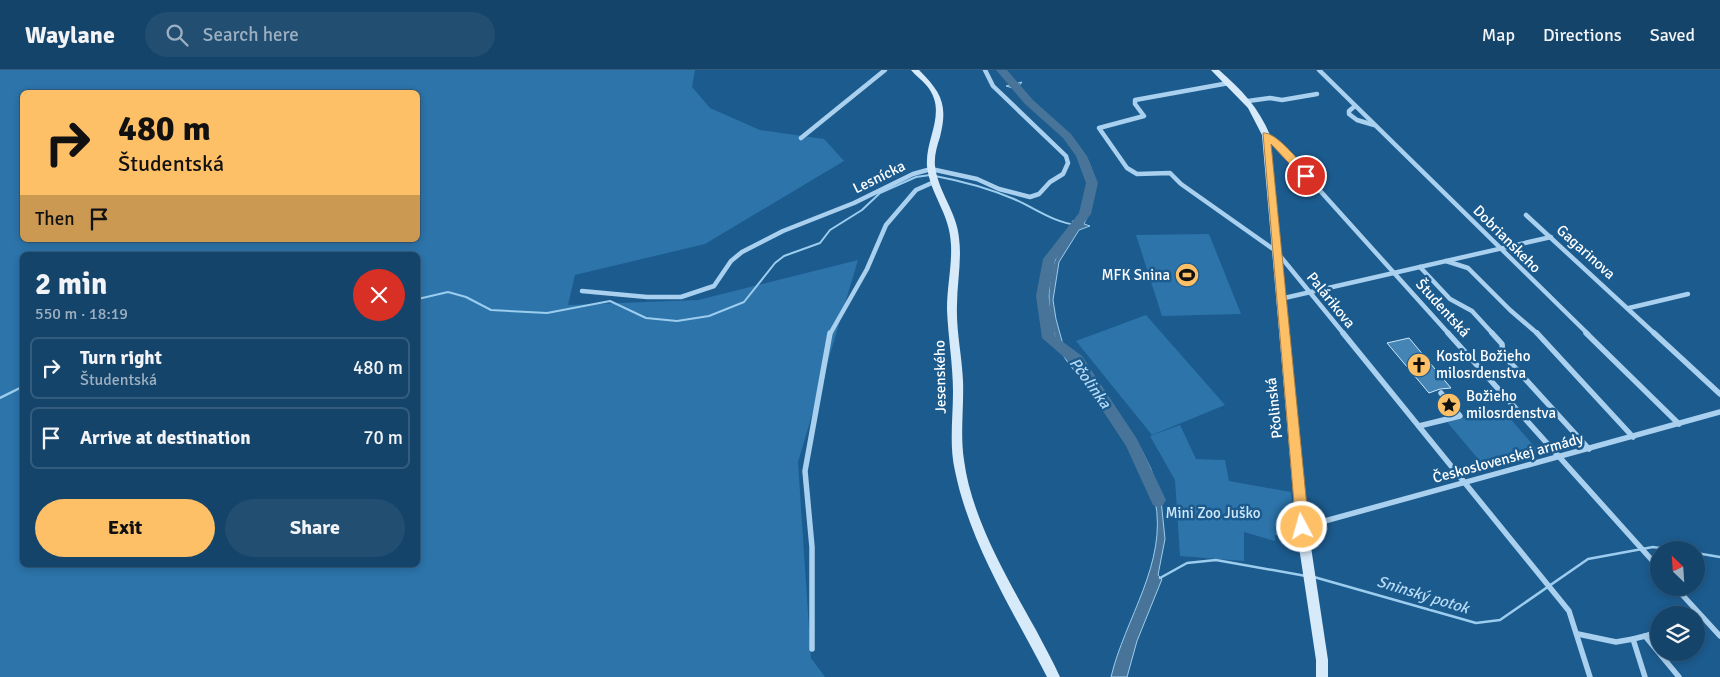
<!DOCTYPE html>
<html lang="en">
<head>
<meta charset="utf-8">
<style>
  :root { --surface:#15446a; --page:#224e72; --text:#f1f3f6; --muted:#9db0c1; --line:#345c7e; --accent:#fec067 }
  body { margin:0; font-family:Signika,sans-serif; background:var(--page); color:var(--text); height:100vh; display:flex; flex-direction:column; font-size:19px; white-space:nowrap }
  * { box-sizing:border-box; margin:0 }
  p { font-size:16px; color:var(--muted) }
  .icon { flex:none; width:28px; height:28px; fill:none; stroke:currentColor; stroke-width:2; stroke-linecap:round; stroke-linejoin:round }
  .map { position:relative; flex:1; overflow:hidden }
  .sheet { position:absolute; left:20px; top:182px; width:400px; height:315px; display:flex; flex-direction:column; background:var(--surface); border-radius:8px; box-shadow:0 2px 8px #0003,0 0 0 1px var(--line) }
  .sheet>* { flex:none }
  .top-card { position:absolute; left:20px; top:20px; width:400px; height:152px; border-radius:8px; box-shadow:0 2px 8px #0003,0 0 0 1px var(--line); background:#fec067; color:#111; overflow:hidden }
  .needle { width:32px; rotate:335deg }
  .tools { position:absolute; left:1650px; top:471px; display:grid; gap:10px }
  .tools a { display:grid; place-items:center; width:55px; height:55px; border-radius:50%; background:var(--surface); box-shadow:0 2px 8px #0003,0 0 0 1px var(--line); font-size:25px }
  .pin { position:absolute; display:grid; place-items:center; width:42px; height:42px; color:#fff; margin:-21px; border:2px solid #fff; border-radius:50%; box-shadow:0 1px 5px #0007 }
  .me { position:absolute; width:55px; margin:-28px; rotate:354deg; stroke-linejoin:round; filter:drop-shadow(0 0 4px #0008) }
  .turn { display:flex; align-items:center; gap:18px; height:105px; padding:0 15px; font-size:22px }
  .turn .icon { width:65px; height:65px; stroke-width:2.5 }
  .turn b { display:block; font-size:35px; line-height:42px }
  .then { display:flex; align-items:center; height:48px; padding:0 15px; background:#0003; gap:10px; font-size:19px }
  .round { display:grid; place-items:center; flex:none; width:52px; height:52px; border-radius:26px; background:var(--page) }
  .overview { display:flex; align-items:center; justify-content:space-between; height:85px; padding:0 15px }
  h1 { font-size:30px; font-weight:700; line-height:38px }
  .action { display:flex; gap:10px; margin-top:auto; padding:10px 15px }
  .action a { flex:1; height:58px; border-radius:30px; background:var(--accent); color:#111; font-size:20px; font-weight:700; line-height:58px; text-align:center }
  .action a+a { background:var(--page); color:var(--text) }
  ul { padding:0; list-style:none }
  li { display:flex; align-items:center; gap:15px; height:62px; margin:0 10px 8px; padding:0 5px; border:2px solid var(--line); border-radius:8px }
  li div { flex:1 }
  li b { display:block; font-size:19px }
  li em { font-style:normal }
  header { display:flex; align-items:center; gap:30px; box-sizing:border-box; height:70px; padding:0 25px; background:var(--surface); border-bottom:1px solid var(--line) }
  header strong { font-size:24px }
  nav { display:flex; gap:28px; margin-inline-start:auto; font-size:18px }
  .search { width:350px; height:45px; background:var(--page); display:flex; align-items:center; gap:12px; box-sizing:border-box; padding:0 18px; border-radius:28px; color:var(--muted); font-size:19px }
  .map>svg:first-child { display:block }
</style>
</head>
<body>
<header>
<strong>Waylane</strong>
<div class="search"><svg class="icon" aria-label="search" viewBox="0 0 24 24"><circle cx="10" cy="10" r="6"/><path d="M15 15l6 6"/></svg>Search here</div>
<nav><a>Map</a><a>Directions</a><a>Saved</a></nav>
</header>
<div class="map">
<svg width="1720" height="607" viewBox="0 0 1720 607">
  <rect width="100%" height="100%" fill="#1c5b8e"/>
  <g fill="#2c74aa" fill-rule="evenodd">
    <path d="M0,0H695L692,17L710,38L760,60L824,69L844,91L705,174L575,205L568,235L698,230L858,190L798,392L811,588L825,607H0ZM22,22H418V170H22ZM22,185H418V495H22Z"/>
    <path d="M1209,164L1241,244L1162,246L1136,165Z"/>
    <path d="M1146,245L1225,335L1152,365L1076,271Z"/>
    <path d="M1502,339L1539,382L1485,397L1447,352Z"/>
    <path d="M1180,355L1196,389L1225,390L1229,411L1291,422L1296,468L1275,465V471L1244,462V491L1180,486L1175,410L1150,366Z"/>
  </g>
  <path fill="#477498" stroke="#9ccdef" d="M1022,12L1018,17C1056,62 1119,84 1084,154L1090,156L1079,160L1059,192L1053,230L1056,249L1065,282L1072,292L1123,353L1140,377L1151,399L1161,430L1165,469L1158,505L1162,509L1137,571L1127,607H1111C1125,548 1168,493 1155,430C1150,402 1137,378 1120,355C1105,334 1085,315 1069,294C1049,268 1044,224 1054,193C1058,181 1070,169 1077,158L1072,151L1076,152C1082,142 1090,132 1093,121C1101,85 1037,42 1016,19L1006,16Z"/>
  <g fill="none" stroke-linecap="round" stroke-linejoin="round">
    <g stroke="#9ccdef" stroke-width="2">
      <path d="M935,106C962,111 988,118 1014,129C1035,138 1054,153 1078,155"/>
      <path d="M418,229L448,222L466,227L491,240L547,243L610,231L646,248L677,251L709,246L744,232L775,193L784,186L820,173L830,160L862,140L880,123L916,107L930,105"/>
    </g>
    <g stroke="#9ccdef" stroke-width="2.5">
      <path d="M0,328L22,317"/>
      <path d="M1696,483L1720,487"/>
      <path d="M1314,507L1476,553L1500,550L1588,489L1653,477L1673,480"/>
      <path d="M1160,508L1187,493L1216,490L1306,506"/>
    </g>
    <path fill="#477498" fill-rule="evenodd" d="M996,0H1007L1033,30L1071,64L1087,86L1098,113L1091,144L1055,190L1048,226L1055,266L1082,286L1137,369L1166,430L1163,435L1158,437L1153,435L1126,376L1072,294L1042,268L1036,226L1043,189L1079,143L1086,113L1076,86L1063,68L1025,34Z"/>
  </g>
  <path fill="#4485b6" stroke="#cfe8fa" d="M1409,268L1451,318L1440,319L1429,323L1387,273Z"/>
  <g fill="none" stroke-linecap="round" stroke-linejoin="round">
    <g stroke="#a9d0ee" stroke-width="4.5">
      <path d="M1319,0L1588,264"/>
      <path d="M1229,13L1135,30V34L1144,46L1099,58L1127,98L1137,104L1170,103L1181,114L1276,181L1344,264"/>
      <path d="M1248,31L1270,28L1282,30L1317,24"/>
      <path d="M1355,36L1349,41V44L1357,50L1374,55"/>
      <path d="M1266,65L1278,74L1449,264"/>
      <path d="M801,68L885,0"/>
      <path d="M1526,145L1655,264"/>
      <path d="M1446,191L1468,198L1510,240L1538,264"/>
      <path d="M1420,197L1450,229L1472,241L1493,264"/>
      <path d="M582,221L647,227H681L714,216L731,191L742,182L783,161L854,133L913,104L931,99L977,109L999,119L1030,127L1039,124L1050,112L1063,104L1068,93L1066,86L993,16L985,0"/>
      <path d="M1280,229L1551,167"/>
      <path d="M1629,238L1688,224"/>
      <path d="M830,264L867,199L886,155L916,120L934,112"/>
    </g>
    <g stroke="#a9d0ee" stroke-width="5.5">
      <path d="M1343,263L1569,541L1590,607"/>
      <path d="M1448,263L1659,498"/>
      <path d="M1492,263L1502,274L1503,284L1507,289L1589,379"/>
      <path d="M1537,263L1633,367"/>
      <path d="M1586,263L1679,354"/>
      <path d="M1654,263L1720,324"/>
      <path d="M1419,356L1460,346L1441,323"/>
      <path d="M1303,457L1720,342"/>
      <path d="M1676,518L1720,566"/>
      <path d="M1578,564L1616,572L1633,569"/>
      <path d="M1645,566L1659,562"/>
      <path d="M812,579V477L805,401L830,263"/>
      <path d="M1645,607L1633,569L1645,566L1679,607"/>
    </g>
    <g fill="#d6eafa" fill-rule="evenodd">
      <path d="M911,0H919C942,23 948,35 940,67C937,76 934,86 935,96C938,122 957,142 959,168C962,190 957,213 957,235C956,261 962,286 963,311C964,337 960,364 964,390C971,447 1008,510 1036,560C1044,576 1053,591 1060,607H1047C1013,541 970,474 955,401C949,375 953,348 953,322C953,294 948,267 947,239C947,217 952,196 951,175C950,143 930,125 927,96C925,68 948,42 927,16C922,10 916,6 911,0Z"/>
      <path d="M1211,0H1219C1241,19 1259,38 1270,65L1308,457L1328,590V607H1316V590L1296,457L1262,65L1248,38Z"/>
    </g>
  </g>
  <path fill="#fec067" stroke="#a57d43" d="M1263,63C1276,61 1303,95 1311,106L1303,108L1271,74L1309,457L1307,461L1302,463L1298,461L1296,457Z"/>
  <defs>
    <g id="stadium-disc" transform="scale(1.25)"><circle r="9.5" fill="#fec067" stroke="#1c5b8e"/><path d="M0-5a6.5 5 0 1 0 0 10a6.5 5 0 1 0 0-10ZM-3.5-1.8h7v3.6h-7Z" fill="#111"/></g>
    <g id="church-disc" transform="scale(1.25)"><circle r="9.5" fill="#fec067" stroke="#1c5b8e"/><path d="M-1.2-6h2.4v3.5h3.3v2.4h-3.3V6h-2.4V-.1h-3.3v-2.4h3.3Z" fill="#111"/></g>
    <g id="sight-disc" transform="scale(1.25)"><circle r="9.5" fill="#fec067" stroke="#1c5b8e"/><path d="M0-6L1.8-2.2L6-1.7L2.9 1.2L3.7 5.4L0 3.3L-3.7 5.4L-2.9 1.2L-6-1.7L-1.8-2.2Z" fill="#111"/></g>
  </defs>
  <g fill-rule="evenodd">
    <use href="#stadium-disc" x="1187" y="205"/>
    <use href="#church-disc" x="1419" y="295"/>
    <use href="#sight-disc" x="1449" y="335"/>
  </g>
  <g text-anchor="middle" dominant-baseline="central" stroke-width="5" stroke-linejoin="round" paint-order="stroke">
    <g font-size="15" fill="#fff" stroke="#1c5b8e">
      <text transform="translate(879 107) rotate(-26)">Lesnícka</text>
      <text transform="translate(1507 169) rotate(45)">Dobrianskeho</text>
      <text transform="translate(1586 182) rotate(42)">Gagarinova</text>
      <text transform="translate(1331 230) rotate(51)">Palárikova</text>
      <text transform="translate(1443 238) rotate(48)">Študentská</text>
      <text transform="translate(940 307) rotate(-91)">Jesenského</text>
      <text transform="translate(1274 338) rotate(-96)">Pčolinská</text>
      <text transform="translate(1508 388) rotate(-15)">Československej armády</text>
    </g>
    <g font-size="15" fill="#fff" stroke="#1c5b8e" text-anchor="start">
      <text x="1170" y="205" text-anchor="end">MFK Snina</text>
      <text x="1436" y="286">Kostol Božieho<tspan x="1436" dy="17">milosrdenstva</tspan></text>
      <text x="1466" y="326">Božieho<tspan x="1466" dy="17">milosrdenstva</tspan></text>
    </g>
    <g font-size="15" fill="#cfe8fa" stroke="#1c5b8e">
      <text x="1213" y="443">Mini Zoo Juško</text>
    </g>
    <g font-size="16" font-style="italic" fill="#b5daf5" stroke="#1c5b8e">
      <text transform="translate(1090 313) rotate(54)">Pčolinka</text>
      <text transform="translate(1423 525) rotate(17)">Sninský potok</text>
    </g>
  </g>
</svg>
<div class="tools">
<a><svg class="needle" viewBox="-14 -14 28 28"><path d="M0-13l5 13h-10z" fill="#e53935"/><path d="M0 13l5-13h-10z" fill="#9db0c1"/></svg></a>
<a><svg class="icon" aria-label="layers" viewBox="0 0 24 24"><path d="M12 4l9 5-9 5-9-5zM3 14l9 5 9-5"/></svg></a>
</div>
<div class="pin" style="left:1306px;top:106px;background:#d93025"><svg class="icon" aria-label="arrive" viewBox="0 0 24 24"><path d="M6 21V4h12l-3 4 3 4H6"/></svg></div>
<svg class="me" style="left:1302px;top:457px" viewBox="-20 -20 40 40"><circle r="17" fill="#fec067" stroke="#fff" stroke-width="3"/><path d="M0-11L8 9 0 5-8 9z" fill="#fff"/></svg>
<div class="top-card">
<div class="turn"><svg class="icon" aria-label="right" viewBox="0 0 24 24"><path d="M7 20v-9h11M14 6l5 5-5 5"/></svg><div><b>480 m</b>Študentská</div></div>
<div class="then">Then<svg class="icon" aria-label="arrive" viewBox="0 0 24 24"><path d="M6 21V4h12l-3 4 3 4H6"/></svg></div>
</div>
<section class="sheet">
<div class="overview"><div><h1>2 min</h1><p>550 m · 18:19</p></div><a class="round" style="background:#d93025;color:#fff"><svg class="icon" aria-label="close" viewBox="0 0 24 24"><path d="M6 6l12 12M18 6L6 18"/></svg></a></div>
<ul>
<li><svg class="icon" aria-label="right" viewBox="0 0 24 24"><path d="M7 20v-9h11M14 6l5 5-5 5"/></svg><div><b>Turn right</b><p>Študentská</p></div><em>480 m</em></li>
<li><svg class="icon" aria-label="arrive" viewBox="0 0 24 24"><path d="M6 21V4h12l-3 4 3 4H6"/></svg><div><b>Arrive at destination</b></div><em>70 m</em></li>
</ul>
<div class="action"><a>Exit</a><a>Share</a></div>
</section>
</div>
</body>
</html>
